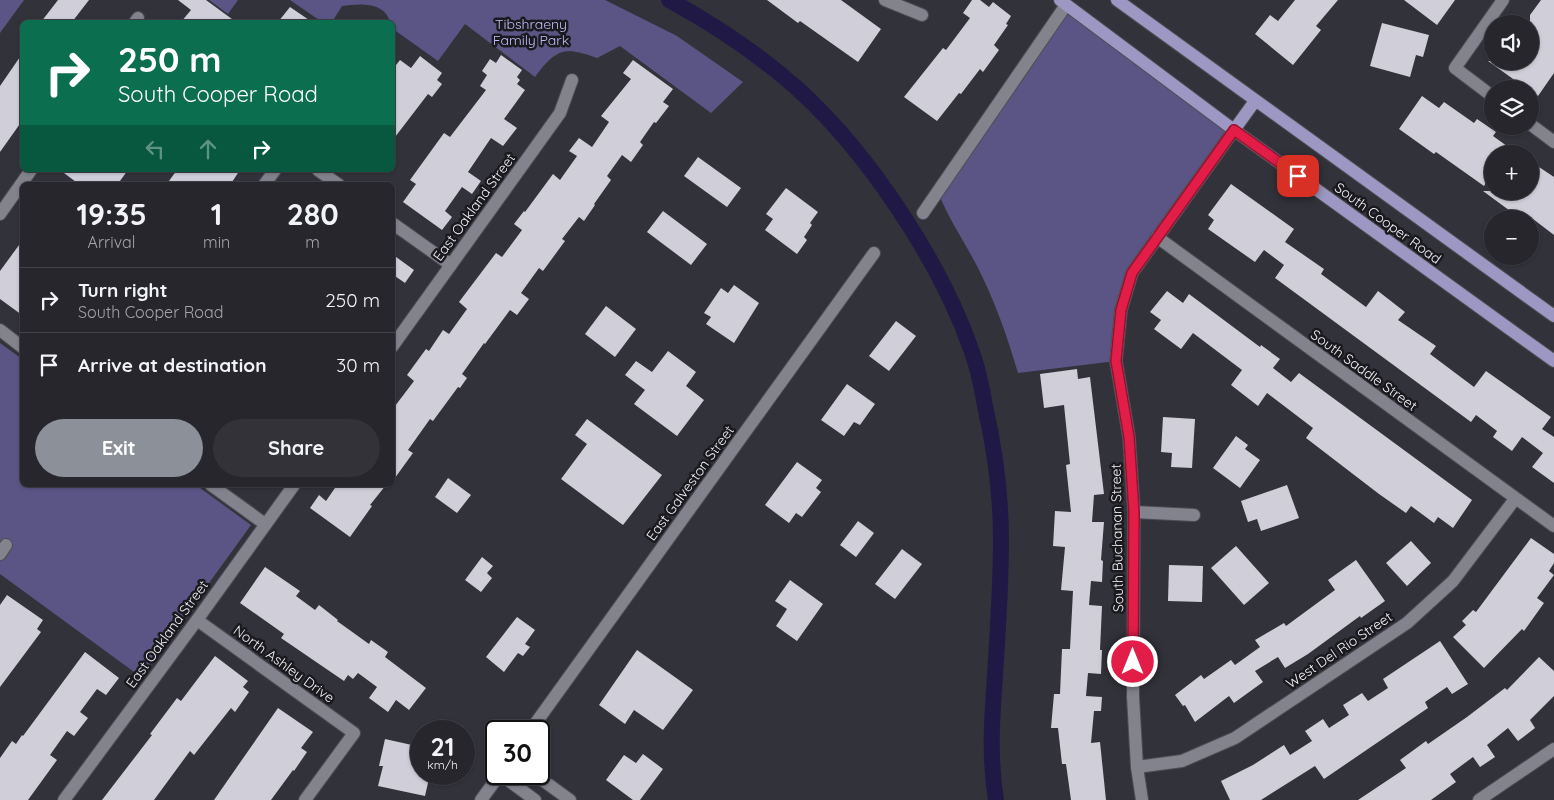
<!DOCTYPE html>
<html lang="en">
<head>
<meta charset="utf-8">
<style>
  :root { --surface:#26262c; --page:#323238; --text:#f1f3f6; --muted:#a4a5a9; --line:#424348; --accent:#8c9099 }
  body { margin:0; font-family:Quicksand,sans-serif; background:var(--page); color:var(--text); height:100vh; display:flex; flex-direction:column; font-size:19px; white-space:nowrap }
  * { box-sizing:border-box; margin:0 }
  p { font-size:16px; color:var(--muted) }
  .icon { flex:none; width:28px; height:28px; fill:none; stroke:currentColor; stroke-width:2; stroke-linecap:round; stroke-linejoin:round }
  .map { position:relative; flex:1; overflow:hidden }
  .details { position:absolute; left:20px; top:182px; width:375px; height:305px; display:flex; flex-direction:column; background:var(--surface); border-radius:8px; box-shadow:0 1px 4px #0004,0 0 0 1px var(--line) }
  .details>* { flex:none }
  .hud { position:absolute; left:20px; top:20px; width:375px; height:152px; border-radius:8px; box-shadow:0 1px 4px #0004,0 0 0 1px var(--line); background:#0b6e4f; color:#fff; overflow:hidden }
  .fabs { position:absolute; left:1484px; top:15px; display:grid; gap:10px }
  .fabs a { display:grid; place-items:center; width:55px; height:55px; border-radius:50%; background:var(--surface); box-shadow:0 1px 4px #0004,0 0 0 1px var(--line); font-size:25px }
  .speed { position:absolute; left:410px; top:720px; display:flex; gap:10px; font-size:25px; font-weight:700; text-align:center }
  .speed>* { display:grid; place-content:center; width:65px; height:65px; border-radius:50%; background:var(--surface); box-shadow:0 1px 4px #0004,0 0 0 1px var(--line); line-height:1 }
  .speed small { font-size:12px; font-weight:400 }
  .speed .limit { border:2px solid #111; border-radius:8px; background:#fff; color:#111 }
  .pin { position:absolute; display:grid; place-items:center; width:42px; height:42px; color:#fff; margin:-21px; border-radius:10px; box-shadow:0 2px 8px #0006 }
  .me { position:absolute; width:55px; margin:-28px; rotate:0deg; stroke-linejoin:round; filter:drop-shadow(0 0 4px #0008) }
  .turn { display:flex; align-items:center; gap:18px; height:105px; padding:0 15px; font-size:22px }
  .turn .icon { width:65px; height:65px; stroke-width:2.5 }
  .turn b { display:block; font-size:35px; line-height:42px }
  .lanes { display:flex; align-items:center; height:48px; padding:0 15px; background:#0003; justify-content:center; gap:25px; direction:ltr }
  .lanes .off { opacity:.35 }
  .eta { display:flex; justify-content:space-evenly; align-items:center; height:85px; text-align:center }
  .eta b { font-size:30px; font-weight:700; line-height:35px }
  .button { display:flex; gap:10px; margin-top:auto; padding:10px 15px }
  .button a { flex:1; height:58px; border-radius:30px; background:var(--accent); color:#fff; font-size:20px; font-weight:700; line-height:58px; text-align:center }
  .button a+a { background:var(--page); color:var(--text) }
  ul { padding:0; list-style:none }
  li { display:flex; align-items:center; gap:15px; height:65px; padding:0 15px; border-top:1px solid var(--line) }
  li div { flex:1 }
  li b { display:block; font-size:19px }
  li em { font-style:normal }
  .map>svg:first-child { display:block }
</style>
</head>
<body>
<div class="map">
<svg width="1554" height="800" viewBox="0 0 1554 800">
  <rect width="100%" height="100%" fill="#32323a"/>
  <g fill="#5a5585">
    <path d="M0,0H24L0,33Z"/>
    <path d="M209,0H238L228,14Z"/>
    <path d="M290,0H605L677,36L743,82L711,113L620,46L597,58C564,46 556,49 535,77L465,24L438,61L393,29L392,22H390C384,1 359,4 342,6L332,22H322Z"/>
    <path d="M1066,5L1234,130L1132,273L1116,361L1018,373C1007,336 995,301 977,266C964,241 948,218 938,192Z"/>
    <path d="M0,343L22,359V485H196L251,525L141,677L0,574Z"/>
  </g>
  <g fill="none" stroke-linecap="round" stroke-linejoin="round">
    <path stroke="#211945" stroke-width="16" d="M669,0C715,25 760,55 799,90C869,154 941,262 972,352C978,369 982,388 985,406C995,450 1001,495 1001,540C1001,585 998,630 995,675C992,717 989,758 996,800"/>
  </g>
  <g fill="#cfced9">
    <path d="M58,0H89L72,22H41Z"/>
    <path d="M178,0H206L236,22H181L191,10Z"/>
    <path d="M767,0H841L881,29L858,62L800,21L798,23Z"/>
    <path d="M972,0H980L989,7L993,2L1011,16L1006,24L1008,25L994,45L999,50L983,72L980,69L961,94L959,93L937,121L904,97L943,48L946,50L970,18L963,13Z"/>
    <path d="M1295,0H1338L1316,26L1321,30L1293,65L1255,34L1270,15L1278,21Z"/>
    <path d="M1404,0H1455L1437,25Z"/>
    <path d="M1541,0H1554V73L1538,96L1530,91V89H1527L1488,61H1530V15Z"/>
    <path d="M290,7L312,22H278Z"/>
    <path d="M1382,23L1429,35L1423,57L1416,55L1410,77L1370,66Z"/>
    <path d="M22,54V121L0,152V86Z"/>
    <path d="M501,55L522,70L517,77L520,80L517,84L525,90L504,119L517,128L503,146L491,138L468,172L481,181L472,194L462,187L445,211L452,217L442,230L403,202L416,184L410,180L444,133L450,137L486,90L480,86L487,75L482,71L490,59L496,63Z"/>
    <path d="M420,56L442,73L437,80L442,84L432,97L428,94L392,141V70L400,60L411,68Z"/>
    <path d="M633,60L673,89L663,102L669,106L656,123L654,122L640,142L643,145L631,162L622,155L607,176L611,180L594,204L595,205L584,221L579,217L562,239L565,241L543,271L539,268L521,293L529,299L517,315L510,310L485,344L484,343L462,374L467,378L460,388L458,387L433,421L430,419L408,450L413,453L392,482V410L414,381L407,375L426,349L429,351L443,330L449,334L467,309L459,302L496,253L502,257L522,230L514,224L524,211L525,212L553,174L560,180L577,156L569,151L579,138L592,147L609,122L601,116L631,79L623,73Z"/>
    <path d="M1422,96L1439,108L1444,102L1474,123L1477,119L1496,132L1493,136L1518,154H1492V173L1484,186L1436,152L1434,154L1399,129Z"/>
    <path d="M698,157L741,188L727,207L684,176Z"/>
    <path d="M1530,161L1554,177V235L1533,219H1521L1483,191H1530Z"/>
    <path d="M60,170H128L117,185H80Z"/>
    <path d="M177,170H240L230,185H166Z"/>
    <path d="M1231,184L1294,229L1285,242L1324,269L1321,274L1366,307L1378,291L1405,312L1398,320L1436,346L1430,354L1474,387L1486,371L1551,417L1542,429L1554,437V483L1532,467L1543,453L1522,437L1512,451L1493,437L1497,431L1476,415L1471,422L1275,278L1284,265L1264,250L1255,262L1208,229L1214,220L1208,215Z"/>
    <path d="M786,188L818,212L810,223L812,225L804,237L807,240L797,254L765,230L773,219L766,214Z"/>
    <path d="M663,211L707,244L691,265L647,232Z"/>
    <path d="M22,241V315L0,299V271Z"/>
    <path d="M392,254L414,270L405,283L392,274Z"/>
    <path d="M734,285L759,303L734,343L706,324L711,317L704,313L721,288L728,293Z"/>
    <path d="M1167,291L1183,303L1189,294L1260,347L1261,345L1280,359L1273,368L1291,382L1299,373L1472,500L1453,528L1438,517L1434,523L1411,506L1406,513L1379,494L1306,438L1313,428L1267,393L1258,406L1231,385L1242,370L1193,333L1181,349L1154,329L1161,320L1150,312Z"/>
    <path d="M606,306L636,329L615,357L585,334Z"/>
    <path d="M896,321L916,336L889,371L869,356Z"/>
    <path d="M668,351L696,372L686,386L704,400L677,436L634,404L645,390L625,375L636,361L652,372Z"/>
    <path d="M1077,369L1078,379L1090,377L1104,494L1094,495L1092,522H1104L1101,560L1103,561L1102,582L1091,581L1089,605L1102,606L1100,650H1102L1101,674L1088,673L1086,696L1102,697L1101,711H1094L1091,743L1100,742L1106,800H1071L1066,764H1062L1058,728H1051L1054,694H1060L1062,649H1070L1073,591L1061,590L1065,547L1053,546L1055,511L1071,512L1066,465L1070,464L1064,405L1044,408L1040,374Z"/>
    <path d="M847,384L875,404L860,425L854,422L844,436L821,420Z"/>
    <path d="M1163,417L1195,419L1192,468L1171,467L1172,453L1161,452Z"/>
    <path d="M587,419L662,475L623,525L561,479L587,444L575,435Z"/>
    <path d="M1236,436L1248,445L1245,449L1260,460L1240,488L1213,468Z"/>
    <path d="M797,462L822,480L816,488L821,492L802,517L796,513L789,523L765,505Z"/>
    <path d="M448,478L471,495L457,513L435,497Z"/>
    <path d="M337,485H386L370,505L372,506L350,537L310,508L319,495L326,501Z"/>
    <path d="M1287,485L1299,518L1261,531L1257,519L1248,522L1241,501Z"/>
    <path d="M858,521L874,533L856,557L840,545Z"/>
    <path d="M1531,538L1554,554V563L1549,571L1554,575L1537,598L1544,603L1524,631L1522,629L1484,668L1453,637L1466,625L1462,621L1473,610L1476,612Z"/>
    <path d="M1411,541L1431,563L1407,586L1386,563Z"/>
    <path d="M1236,546L1269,583L1244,605L1211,568Z"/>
    <path d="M902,549L922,564L895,599L875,584Z"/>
    <path d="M482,557L493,566L487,573L492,578L481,592L465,580Z"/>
    <path d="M1356,560L1385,601L1361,618L1360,616L1308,654L1285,668L1278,657L1255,671L1263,682L1234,703L1229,696L1195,722L1185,705L1183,706L1175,695L1201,675L1204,679L1231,660L1235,665L1260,647L1255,640L1284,623L1286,626L1335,590L1328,580Z"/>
    <path d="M1169,565L1203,566L1202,602L1168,601Z"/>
    <path d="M265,567L300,591L296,596L315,610L319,605L338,620L337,621L369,644L371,640L388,652L385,657L426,688L409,710L396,700L388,712L369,698L377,687L358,673L353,679L348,675L344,681L281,638L284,634L240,603Z"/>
    <path d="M790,580L823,604L797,641L776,626L787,609L775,601Z"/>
    <path d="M7,595L43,620L37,629L41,632L0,687V605Z"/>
    <path d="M517,617L535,630L525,644L530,647L523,656L518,653L504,672L486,657Z"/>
    <path d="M1440,641L1468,684L1452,694L1447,687L1425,702L1428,708L1324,779L1315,766L1261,800H1230L1221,781L1253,765L1284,745L1290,755L1312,741L1305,731L1323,719L1329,728L1349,715L1343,705L1362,693L1368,701L1388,688L1383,679Z"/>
    <path d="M637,650L693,690L663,730L634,710L625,724L599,705Z"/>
    <path d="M85,652L119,678L106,695L97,689L80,712L88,718L74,736L67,731L50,755L57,760L28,800H0V758L12,741L16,744L22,735L23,736Z"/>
    <path d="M215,656L248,681L243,687L249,692L235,712L231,708L194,755L190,751L154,800H102L152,735L150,734L177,698L181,701Z"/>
    <path d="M1539,657L1554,671V696L1530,720L1535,728L1518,741L1508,728L1487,745L1495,757L1480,767L1473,757L1450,774L1456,782L1431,800H1358L1406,768L1400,760L1426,741L1428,744L1467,717L1505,688L1507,690Z"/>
    <path d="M278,708L313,732L301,748L307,752L294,771L293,770L271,800H214Z"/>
    <path d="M385,739L421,747V774H430L425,796L378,786L383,766H379Z"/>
    <path d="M643,754L663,769L640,800H633L606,780L624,755L636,763Z"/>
  </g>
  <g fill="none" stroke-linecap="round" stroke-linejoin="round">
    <g stroke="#4e4d54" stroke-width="14">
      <g id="minor">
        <path d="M885,0L922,15"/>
        <path d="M135,22L138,18"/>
        <path d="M1492,96L1455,68L1503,0"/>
        <path d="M1530,124L1554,142"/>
        <path d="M318,170L339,185"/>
        <path d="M264,185L275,170"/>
        <path d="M923,213L1066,5"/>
        <path d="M0,214L31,170"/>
        <path d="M392,223L451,265"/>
        <path d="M1157,237L1554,526"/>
        <path d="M0,330L22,347"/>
        <path d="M392,347L560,113L572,80"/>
        <path d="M211,485L265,524"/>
        <path d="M1134,512L1194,515"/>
        <path d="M0,554L6,545"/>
        <path d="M197,620L354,733L305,800"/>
        <path d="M530,731L874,253"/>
        <path d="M1137,767L1182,761L1235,738L1407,623L1453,581L1515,499"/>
        <path d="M500,774L535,800"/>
        <path d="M534,774L570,800"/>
        <path d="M64,800L197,620L294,485"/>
        <path d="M481,800L500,774"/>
        <path d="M1142,800L1137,767L1133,697L1134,512L1129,437L1116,361L1121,310L1132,273L1234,130"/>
        <path d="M1479,800L1554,749"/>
      </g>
    </g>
    <g stroke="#4e4d54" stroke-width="14">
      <g id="major">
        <path d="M1060,0L1234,130L1554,361"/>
        <path d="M1117,0L1554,316"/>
        <path d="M1234,130L1255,101"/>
      </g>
    </g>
    <use href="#minor" stroke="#83838d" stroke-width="12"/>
    <use href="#major" stroke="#9c98c3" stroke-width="12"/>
  </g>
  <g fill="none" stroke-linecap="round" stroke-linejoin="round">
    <g stroke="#92132f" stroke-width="12">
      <path id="route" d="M1133,662L1134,512L1129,437L1116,361L1121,310L1132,273L1234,130L1298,176"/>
    </g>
    <use href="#route" stroke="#e11d48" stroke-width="9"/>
  </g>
  <g text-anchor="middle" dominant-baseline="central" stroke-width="5" stroke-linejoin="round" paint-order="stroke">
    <g font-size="14" fill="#c0bbfa" stroke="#1a1a1e">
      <text x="531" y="24">Tibshraeny<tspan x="531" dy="16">Family Park</tspan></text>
    </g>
    <g font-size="14" fill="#f1f0f6" stroke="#1a1a1e">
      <text transform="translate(474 207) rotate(-54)">East Oakland Street</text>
      <text transform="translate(1388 223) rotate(36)">South Cooper Road</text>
      <text transform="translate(1364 370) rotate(36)">South Saddle Street</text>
      <text transform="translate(690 483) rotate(-54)">East Galveston Street</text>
      <text transform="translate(1117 538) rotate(-91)">South Buchanan Street</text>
      <text transform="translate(167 634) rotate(-54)">East Oakland Street</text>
      <text transform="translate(1339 650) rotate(-34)">West Del Rio Street</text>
      <text transform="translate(284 664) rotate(36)">North Ashley Drive</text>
    </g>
  </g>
</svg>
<div class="fabs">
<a><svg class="icon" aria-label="sound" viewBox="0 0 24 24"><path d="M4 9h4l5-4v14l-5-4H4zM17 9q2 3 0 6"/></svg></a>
<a><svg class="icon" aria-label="layers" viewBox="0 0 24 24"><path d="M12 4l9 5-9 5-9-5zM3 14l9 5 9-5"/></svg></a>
<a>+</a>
<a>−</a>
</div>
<div class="speed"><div>21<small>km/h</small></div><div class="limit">30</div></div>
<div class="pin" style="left:1298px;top:176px;background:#d93025"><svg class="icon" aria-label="arrive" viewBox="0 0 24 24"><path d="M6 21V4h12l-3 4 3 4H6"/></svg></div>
<svg class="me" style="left:1133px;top:662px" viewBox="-20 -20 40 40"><circle r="17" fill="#e11d48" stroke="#fff" stroke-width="3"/><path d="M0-11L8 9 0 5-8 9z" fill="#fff"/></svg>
<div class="hud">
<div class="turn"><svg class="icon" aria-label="right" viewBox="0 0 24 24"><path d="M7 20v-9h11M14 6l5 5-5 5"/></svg><div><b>250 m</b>South Cooper Road</div></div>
<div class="lanes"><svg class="icon off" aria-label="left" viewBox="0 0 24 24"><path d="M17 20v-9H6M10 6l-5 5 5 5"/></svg><svg class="icon off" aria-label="ahead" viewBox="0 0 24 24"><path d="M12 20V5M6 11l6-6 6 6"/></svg><svg class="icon" aria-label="right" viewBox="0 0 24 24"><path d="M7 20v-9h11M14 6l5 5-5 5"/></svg></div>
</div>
<section class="details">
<div class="eta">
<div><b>19:35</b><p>Arrival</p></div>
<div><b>1</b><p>min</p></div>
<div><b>280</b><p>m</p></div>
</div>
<ul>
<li><svg class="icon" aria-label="right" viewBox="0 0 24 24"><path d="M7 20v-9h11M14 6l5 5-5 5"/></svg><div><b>Turn right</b><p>South Cooper Road</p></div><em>250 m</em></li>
<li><svg class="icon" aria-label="arrive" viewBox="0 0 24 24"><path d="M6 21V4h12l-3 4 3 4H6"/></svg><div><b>Arrive at destination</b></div><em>30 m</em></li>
</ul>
<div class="button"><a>Exit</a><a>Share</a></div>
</section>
</div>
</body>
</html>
